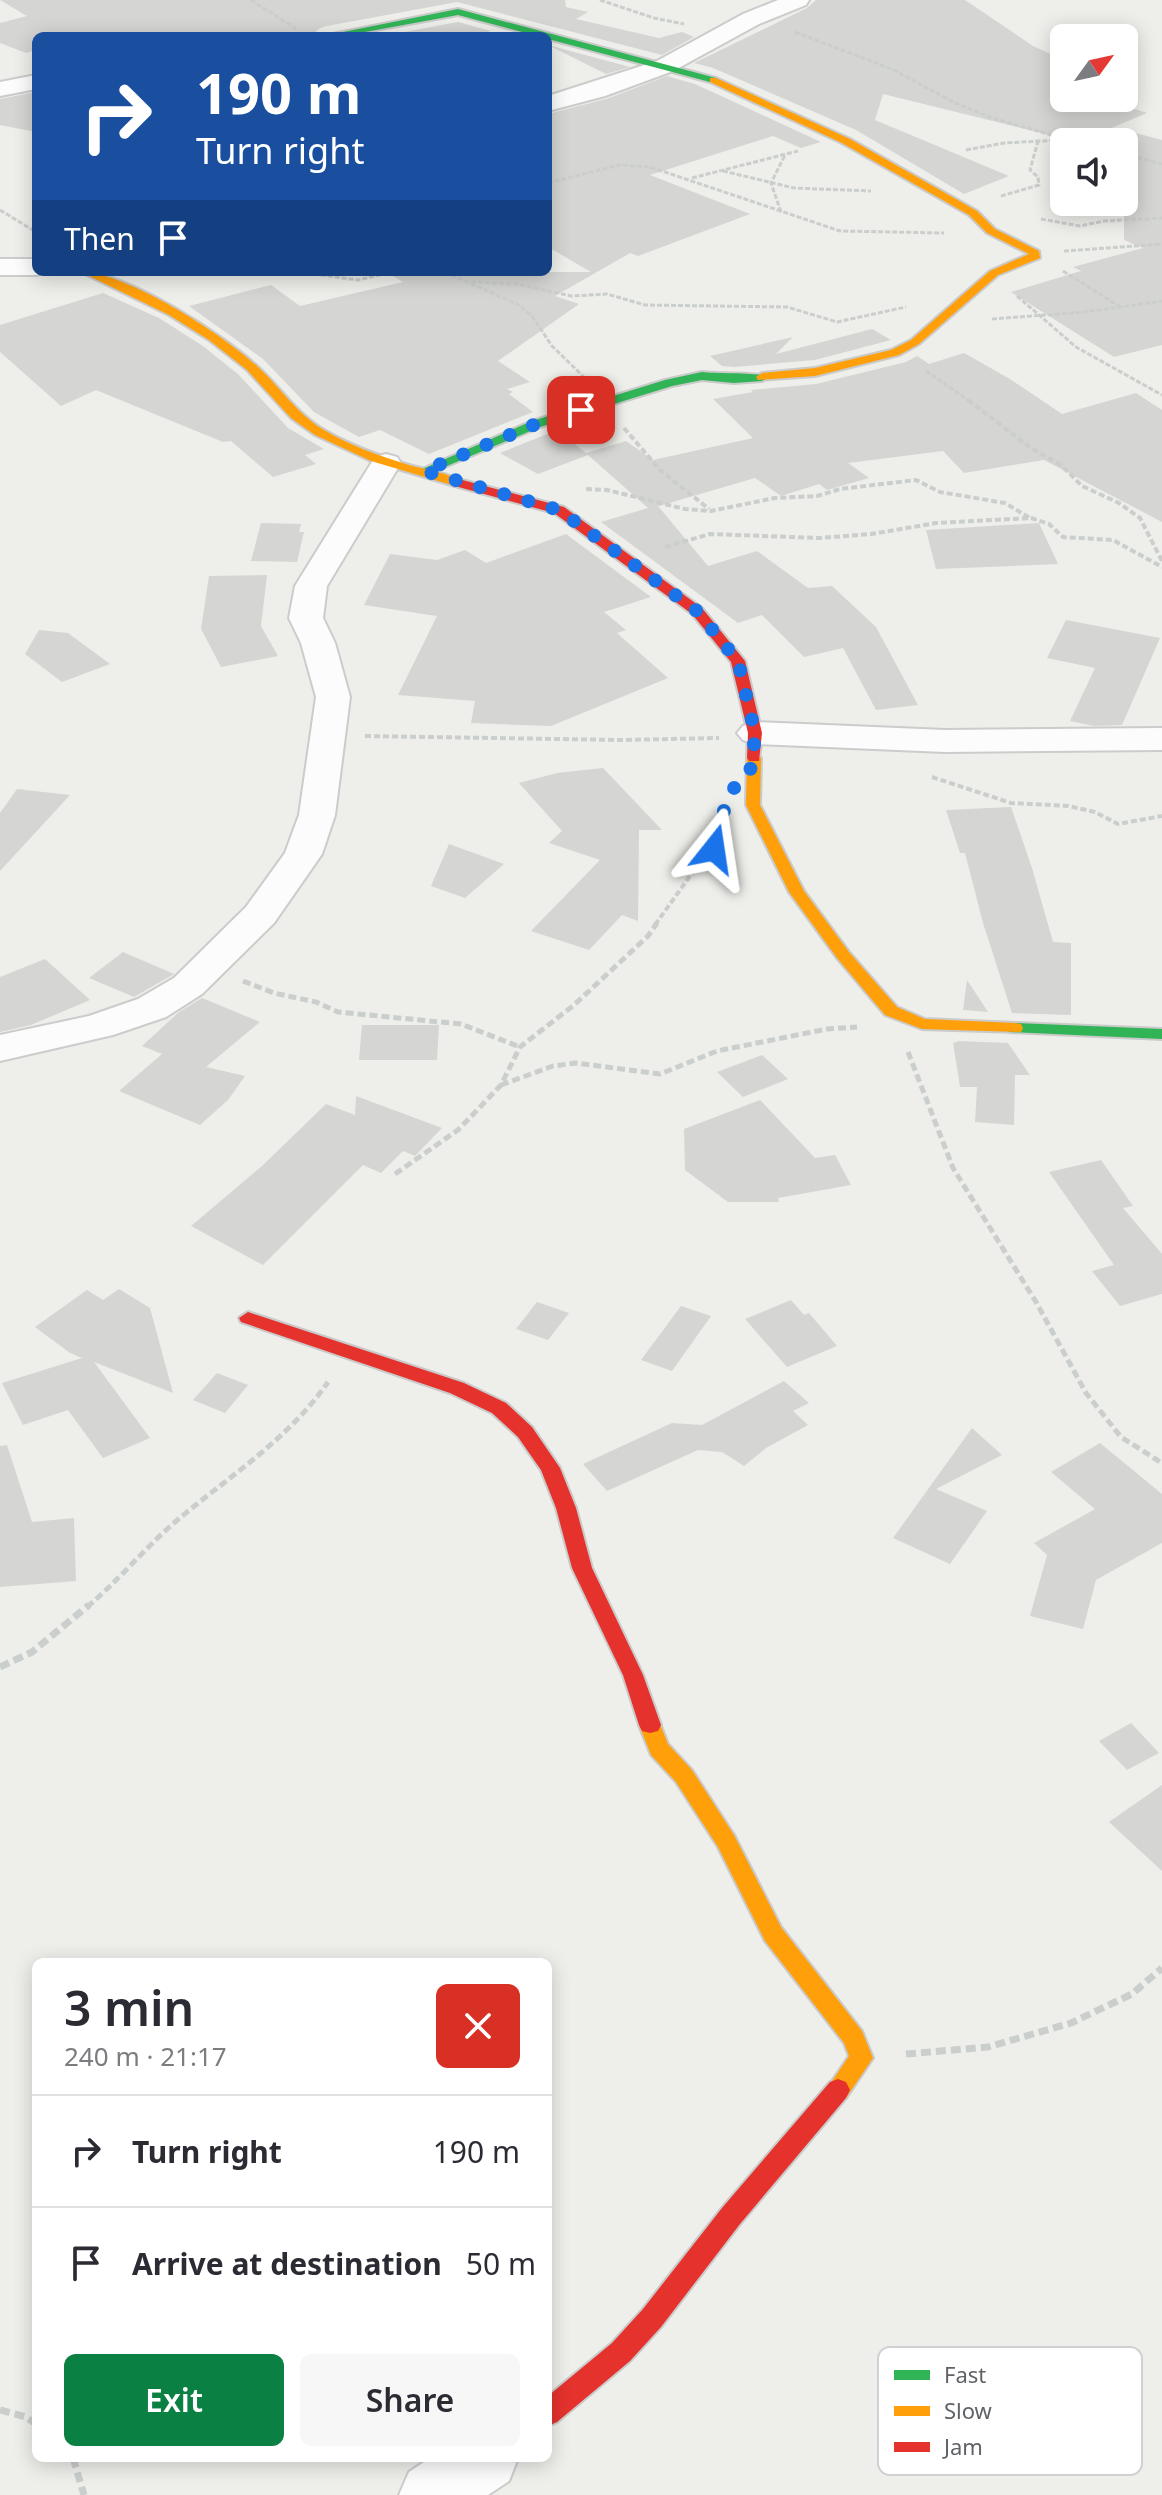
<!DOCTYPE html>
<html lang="en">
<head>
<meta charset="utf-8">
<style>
  :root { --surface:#fff; --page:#f7f7f7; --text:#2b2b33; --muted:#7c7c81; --line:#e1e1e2; --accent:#0b8043 }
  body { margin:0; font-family:"Noto Sans",sans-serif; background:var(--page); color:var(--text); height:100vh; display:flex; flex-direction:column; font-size:30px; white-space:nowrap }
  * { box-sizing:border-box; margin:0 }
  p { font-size:26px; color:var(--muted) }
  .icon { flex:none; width:44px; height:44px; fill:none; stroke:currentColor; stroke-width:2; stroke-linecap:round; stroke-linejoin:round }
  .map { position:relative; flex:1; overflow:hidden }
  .details { position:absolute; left:32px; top:1958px; width:520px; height:504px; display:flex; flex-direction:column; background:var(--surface); border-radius:12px; box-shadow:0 4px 20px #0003 }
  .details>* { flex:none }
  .banner { position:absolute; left:32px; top:32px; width:520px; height:244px; border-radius:12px; box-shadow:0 4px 20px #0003; background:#1a4fa0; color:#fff; overflow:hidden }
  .needle { width:52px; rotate:57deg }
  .tools { position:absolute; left:1050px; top:24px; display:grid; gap:16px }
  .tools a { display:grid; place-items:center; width:88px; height:88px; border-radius:12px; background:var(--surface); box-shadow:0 4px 20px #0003; font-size:40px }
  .pin { position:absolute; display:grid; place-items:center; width:68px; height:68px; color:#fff; margin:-34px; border-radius:16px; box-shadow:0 4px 12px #0006 }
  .me { position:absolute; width:88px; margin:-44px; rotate:15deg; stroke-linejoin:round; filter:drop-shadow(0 0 6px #0008) }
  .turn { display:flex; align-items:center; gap:28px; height:168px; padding:0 32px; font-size:36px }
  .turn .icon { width:104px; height:104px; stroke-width:2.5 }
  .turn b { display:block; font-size:56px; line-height:68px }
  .then { display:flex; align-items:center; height:76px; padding:0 32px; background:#0003; gap:16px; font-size:30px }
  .round { display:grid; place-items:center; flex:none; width:84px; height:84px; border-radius:12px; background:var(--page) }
  .headline { display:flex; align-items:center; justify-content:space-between; height:136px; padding:0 32px }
  h1 { font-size:48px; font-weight:600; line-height:60px }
  .primary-button { display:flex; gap:16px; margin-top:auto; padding:16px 32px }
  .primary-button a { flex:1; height:92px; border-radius:12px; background:var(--accent); color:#fff; font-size:32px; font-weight:600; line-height:92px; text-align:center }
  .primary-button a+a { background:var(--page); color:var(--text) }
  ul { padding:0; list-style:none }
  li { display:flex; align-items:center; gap:24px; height:112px; padding:0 32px; border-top:2px solid var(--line) }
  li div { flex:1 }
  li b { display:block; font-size:30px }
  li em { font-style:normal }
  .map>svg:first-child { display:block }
</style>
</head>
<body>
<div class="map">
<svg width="1162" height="2495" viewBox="0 0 1162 2495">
  <rect width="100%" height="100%" fill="#eeeeea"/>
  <g fill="#d5d5d3">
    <path d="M0,0H565L566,7L588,12L576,19L659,38L682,32L694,37L662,55L457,2L327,26L318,29L313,36H36V50L26,53L0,43V23L27,16Z"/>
    <path d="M816,0H965L1033,46L1064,60V98H1114L1108,100L1147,113L1078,142L883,94L875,120L1009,176L964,194L856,130L713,68L694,63L807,8Z"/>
    <path d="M458,22L491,31L471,36H383Z"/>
    <path d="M548,45L630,67L606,74Z"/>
    <path d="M667,76L695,84L821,142L801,148L773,136L650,175L750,214L638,256L630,253L555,296L579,304L498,361L530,382L507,389L513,392L509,394L533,412L429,454L380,430L359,437L314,412L263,359L189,306L271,285L300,306L403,282L386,272H591L548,247V114L606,99Z"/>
    <path d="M36,92V132L0,125V99Z"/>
    <path d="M1124,130L1162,140V345L1114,357L1011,292L1081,271L1073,267L1143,248L1124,240Z"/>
    <path d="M103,293L159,318L203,346L239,375L288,428L324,449L305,455L316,464L273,477L231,441L223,442L96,390L61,406L0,352V325Z"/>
    <path d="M872,329L891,340L815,360L734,367L722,366L710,356L793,337L776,354Z"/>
    <path d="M964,353L1010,379L1062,414L1136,393L1162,410V522L1044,460L964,473L943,451L848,463L869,478L827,490L819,484L781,496L755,478L652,508L658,506L708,566L757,551L808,588L832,586L876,627L918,705L876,710L843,648L804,657L762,615L738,623L601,522L648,508L588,455L538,474L500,453L557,430L586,453L626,441L653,460L753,438L713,399L753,392L751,390L816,384L906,362L917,356L929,364Z"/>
    <path d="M261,523L301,524L299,532H304L297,562L251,561Z"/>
    <path d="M1039,523L1058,564L936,569L926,530Z"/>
    <path d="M566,534L651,597L604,612L626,630L617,633L668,678L551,726L471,723L475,701L398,695L437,616L364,605L390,554L437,560L465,550L486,563Z"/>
    <path d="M267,575L261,626L278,656L221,667L201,629L209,576Z"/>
    <path d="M1066,620L1160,638L1122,725L1094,726L1070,721L1095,668L1047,658Z"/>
    <path d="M39,630L68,633L110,664L62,682L25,654Z"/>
    <path d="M603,768L662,830H639L638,921L622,915L589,950L531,931L600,860L549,843L562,831L519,783L557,773Z"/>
    <path d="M17,789L70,795L0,871V813Z"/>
    <path d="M1011,807L1032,868L1053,942L1071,943V1015L1012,1013L983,923L965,853H960L946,810Z"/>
    <path d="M449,844L504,864L465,898L431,886Z"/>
    <path d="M123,952L174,974L134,997L89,978Z"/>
    <path d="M45,959L90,1000L31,1025L0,1032V977Z"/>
    <path d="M967,980L988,1012L963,1010Z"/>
    <path d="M202,998L260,1022L206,1067L245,1076L228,1100L200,1125L119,1091L162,1054L142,1046L179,1012Z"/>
    <path d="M362,1025H439L437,1060H359Z"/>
    <path d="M959,1041L1008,1043L1030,1075H1015L1014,1125L975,1122L977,1087H960L953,1043Z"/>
    <path d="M762,1055L788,1079L743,1097L717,1072Z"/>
    <path d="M356,1096L442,1128L415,1156L403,1151L381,1173L363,1165L263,1265L191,1226L262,1166L326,1104L355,1115Z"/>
    <path d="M760,1100L815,1158L835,1155L851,1185L778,1198L779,1202H728L685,1170L684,1129Z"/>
    <path d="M1101,1160L1133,1206L1123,1208L1162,1254V1294L1120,1306L1092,1271L1114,1265L1049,1172Z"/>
    <path d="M119,1289L150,1308L173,1393L94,1362L150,1438L103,1458L68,1410L23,1425L2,1383L82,1358L70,1353L35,1327L87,1290L103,1300Z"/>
    <path d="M791,1300L804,1315L809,1313L837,1346L787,1367L745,1319Z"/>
    <path d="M537,1302L569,1313L548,1340L516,1329Z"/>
    <path d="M681,1306L711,1316L672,1371L641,1360Z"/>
    <path d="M217,1373L248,1385L225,1413L193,1400Z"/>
    <path d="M784,1381L809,1403L793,1411L808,1425L766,1448L744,1466L722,1452L698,1450L607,1491L583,1464L672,1423L702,1425Z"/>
    <path d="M972,1428L1002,1455L936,1489L987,1511L950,1564L893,1538Z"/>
    <path d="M1100,1443L1162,1494V1543L1096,1580L1083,1629L1030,1616L1047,1555L1034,1543L1095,1509L1051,1472Z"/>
    <path d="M7,1445L32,1522L74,1518L76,1581L0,1587V1446Z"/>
    <path d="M1131,1723L1159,1753L1127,1770L1099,1741Z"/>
    <path d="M1162,1785V1871L1109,1822Z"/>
  </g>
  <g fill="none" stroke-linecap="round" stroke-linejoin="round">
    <g stroke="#cbcccb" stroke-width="4">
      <g id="street">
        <path d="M778,0H809L806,5L759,24L673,71L605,96L548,111V96L657,61L743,14Z"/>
        <path d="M36,75V89L0,96V82Z"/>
        <path d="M0,259H36V272H46L36,275H0Z"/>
        <path d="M386,454L397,457L401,463L327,586L323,618L335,643L350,697L335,815L322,854L274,923L202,994L166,1017L113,1035L0,1061V1035L89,1016L138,999L174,978L246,907L285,853L299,815L316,697L301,643L289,618L295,586L375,457Z"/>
        <path d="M755,722L945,730L1162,728V750L945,752L755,744L743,740L737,733L743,726Z"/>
        <path d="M430,2458H518L509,2481L488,2495H399L409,2472Z"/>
      </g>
    </g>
    <g stroke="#cacaca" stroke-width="4">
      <g id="fast">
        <path d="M458,9L716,78L718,80L710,82L548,39V36H537L458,15L343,36H323Z"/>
        <path d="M702,372C716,374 761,372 768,377L762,381L734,383L702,380L672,386L540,427L428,474L418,471L532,421L665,380Z"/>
        <path d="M1015,1023L1162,1029V1039L1009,1032L1007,1028L1009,1024Z"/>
      </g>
    </g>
    <g stroke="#cacaca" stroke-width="4">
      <g id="slow">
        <path d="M710,78H716L850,139L977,211L995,229L1039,251L1040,258L998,275L919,344L899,355L815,376L758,380L756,377L762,373L815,368L891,350L911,340L990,271L1029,254L987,233L969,215L842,143L710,82Z"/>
        <path d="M81,272C127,272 224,335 258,367C281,388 297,414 324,430C351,446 380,456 409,465C425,470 448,472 461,482L455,486L371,461L315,435L291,418L247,370L209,340L169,315Z"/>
        <path d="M754,754L761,758L760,805L804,891L849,952L897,1007L925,1019L1015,1023L1021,1024L1023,1028L1021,1032L922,1029L885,1015L837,958L789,892L746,805L747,758Z"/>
        <path d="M650,1717L658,1719L668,1744L692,1770L734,1835L781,1927L862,2031L873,2058L846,2098L838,2101L830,2098L826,2090L849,2056L844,2043L765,1941L718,1847L676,1782L651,1755L639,1725L642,1719Z"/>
      </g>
    </g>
    <g stroke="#cacaca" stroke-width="4">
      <g id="jam">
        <path d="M455,478L564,507L702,608L745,661L762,733L759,761H749L747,758L748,733L731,662L692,614L554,513L451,485V479Z"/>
        <path d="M248,1312L464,1383L506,1403L532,1427L560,1468L576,1508L592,1568L643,1675L661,1725L658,1731L650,1733L642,1731L639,1725L623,1675L572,1568L556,1508L541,1470L518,1437L492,1413L450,1393L241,1322L239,1318Z"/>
        <path d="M838,2079L846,2082L850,2090L846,2098L740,2224L661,2327L630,2361L557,2422L548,2426V2396L612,2343L643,2309L722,2208L830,2082Z"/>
      </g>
    </g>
    <g stroke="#cacfcd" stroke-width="3" stroke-dasharray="5 2" stroke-linecap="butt">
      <path d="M251,0L298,30"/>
      <path d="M600,0L654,18L684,24"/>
      <path d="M795,32L894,70L951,101L989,117L1076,142"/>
      <path d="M966,150L1004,143L1059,140"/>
      <path d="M1124,154L1162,164"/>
      <path d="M723,171L794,188L871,191"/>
      <path d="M692,178L798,151"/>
      <path d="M548,183L619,165L650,167L840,231L944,233"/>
      <path d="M1001,196L1039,185L1038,177L1030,170L1038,141"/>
      <path d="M0,210L36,232"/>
      <path d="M781,212L771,183L785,155"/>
      <path d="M1041,219L1080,226L1104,221L1162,218"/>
      <path d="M1064,251L1162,244"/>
      <path d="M1063,271L1122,308"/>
      <path d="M300,272L358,280L392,272"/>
      <path d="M445,272L519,305L532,316L552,346L586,379"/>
      <path d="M168,273L191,272"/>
      <path d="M471,282L517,284L571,296L607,294L645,305L787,307L837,322L906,307"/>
      <path d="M1017,296L1076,347L1162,395"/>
      <path d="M992,319L1085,312L1162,301"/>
      <path d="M926,371L971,402"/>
    </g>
    <g stroke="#cacfcd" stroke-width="4" stroke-dasharray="6 3" stroke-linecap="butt">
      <path d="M968,400L1031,448L1061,465L1082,486L1119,503L1140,518L1162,561"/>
      <path d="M624,428L660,470L709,509"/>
      <path d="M586,489L607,490L685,509L711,511L775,498L817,496L840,489L916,480L940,492L1005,503L1030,518"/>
      <path d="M665,547L710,534L819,538L871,534L936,523L1031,518L1049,524L1063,537L1113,540L1162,567"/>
      <path d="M365,736L621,740L719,738"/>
      <path d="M932,777L1011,803L1068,806L1095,812L1118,824L1162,816"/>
      <path d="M655,925L695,869L714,849L719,822"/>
    </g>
    <g stroke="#cacfcd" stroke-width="5" stroke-dasharray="8 4" stroke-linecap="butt">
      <path d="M243,981L274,993L316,1002L338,1012L461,1024L520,1047"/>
      <path d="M908,1052L953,1168L1036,1302L1086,1393L1121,1437L1162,1463"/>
      <path d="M501,1085L553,1066L576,1063L660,1074L717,1051L827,1029L857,1027"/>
      <path d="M395,1174L458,1130L501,1085L520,1047L574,1005L648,936L657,923"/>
      <path d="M87,1607C118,1581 144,1549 175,1522C228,1477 288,1440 328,1382"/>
    </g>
    <g stroke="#cacfcd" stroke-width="7" stroke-dasharray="10 5" stroke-linecap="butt">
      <path d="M0,1667L32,1652L89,1605"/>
      <path d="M906,2054L988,2047L1071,2023L1132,1994L1162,1968"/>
      <path d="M0,2410L26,2417L36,2424"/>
      <path d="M73,2458L84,2495"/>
    </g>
    <use href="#street" fill="#fcfcfc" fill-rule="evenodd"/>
    <use href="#fast" fill="#30b455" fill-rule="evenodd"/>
    <use href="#slow" fill="#ff9f0a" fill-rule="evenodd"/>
    <use href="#jam" fill="#e5322d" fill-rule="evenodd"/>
  </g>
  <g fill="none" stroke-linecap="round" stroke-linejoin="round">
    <path stroke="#1a73e8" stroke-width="14" stroke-dasharray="0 25.2" d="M581,410L536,424L424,471L559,510L697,611L738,661L755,733L752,767L734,788L719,822L714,849"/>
  </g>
  <rect x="878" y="2347" width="264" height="128" rx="12" fill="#fff" stroke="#cfd0d1" stroke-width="2"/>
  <rect x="894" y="2370" width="36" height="10" fill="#30b455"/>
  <rect x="894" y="2406" width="36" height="10" fill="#ff9f0a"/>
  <rect x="894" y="2442" width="36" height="10" fill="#e5322d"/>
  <g font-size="22" fill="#5f6267">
    <text x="944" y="2383">Fast</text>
    <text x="944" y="2419">Slow</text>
    <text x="944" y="2455">Jam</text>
  </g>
</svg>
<div class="tools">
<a><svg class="needle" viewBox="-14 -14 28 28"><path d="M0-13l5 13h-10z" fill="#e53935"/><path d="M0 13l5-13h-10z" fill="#7c7c81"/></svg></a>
<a><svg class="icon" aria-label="sound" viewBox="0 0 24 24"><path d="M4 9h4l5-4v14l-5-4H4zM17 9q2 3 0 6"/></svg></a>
</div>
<div class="pin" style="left:581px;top:410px;background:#d93025"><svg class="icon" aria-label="arrive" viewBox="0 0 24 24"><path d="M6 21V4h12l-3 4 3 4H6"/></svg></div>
<svg class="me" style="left:714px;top:849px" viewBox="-20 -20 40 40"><path d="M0-17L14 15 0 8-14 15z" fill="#1a73e8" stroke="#fff" stroke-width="4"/></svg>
<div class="banner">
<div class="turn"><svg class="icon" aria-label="right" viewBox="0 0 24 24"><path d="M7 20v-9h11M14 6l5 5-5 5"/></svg><div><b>190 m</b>Turn right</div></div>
<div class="then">Then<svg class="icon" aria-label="arrive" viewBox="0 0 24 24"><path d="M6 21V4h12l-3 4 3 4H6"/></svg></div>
</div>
<section class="details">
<div class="headline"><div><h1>3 min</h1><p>240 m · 21:17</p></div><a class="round" style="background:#d93025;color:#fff"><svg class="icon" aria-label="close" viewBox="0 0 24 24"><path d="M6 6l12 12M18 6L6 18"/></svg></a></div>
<ul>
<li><svg class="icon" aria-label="right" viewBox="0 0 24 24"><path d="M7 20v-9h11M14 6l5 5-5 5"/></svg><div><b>Turn right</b></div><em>190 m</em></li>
<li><svg class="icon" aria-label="arrive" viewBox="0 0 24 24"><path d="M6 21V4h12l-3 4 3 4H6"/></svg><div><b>Arrive at destination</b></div><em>50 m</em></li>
</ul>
<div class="primary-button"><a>Exit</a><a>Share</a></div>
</section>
</div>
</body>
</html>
